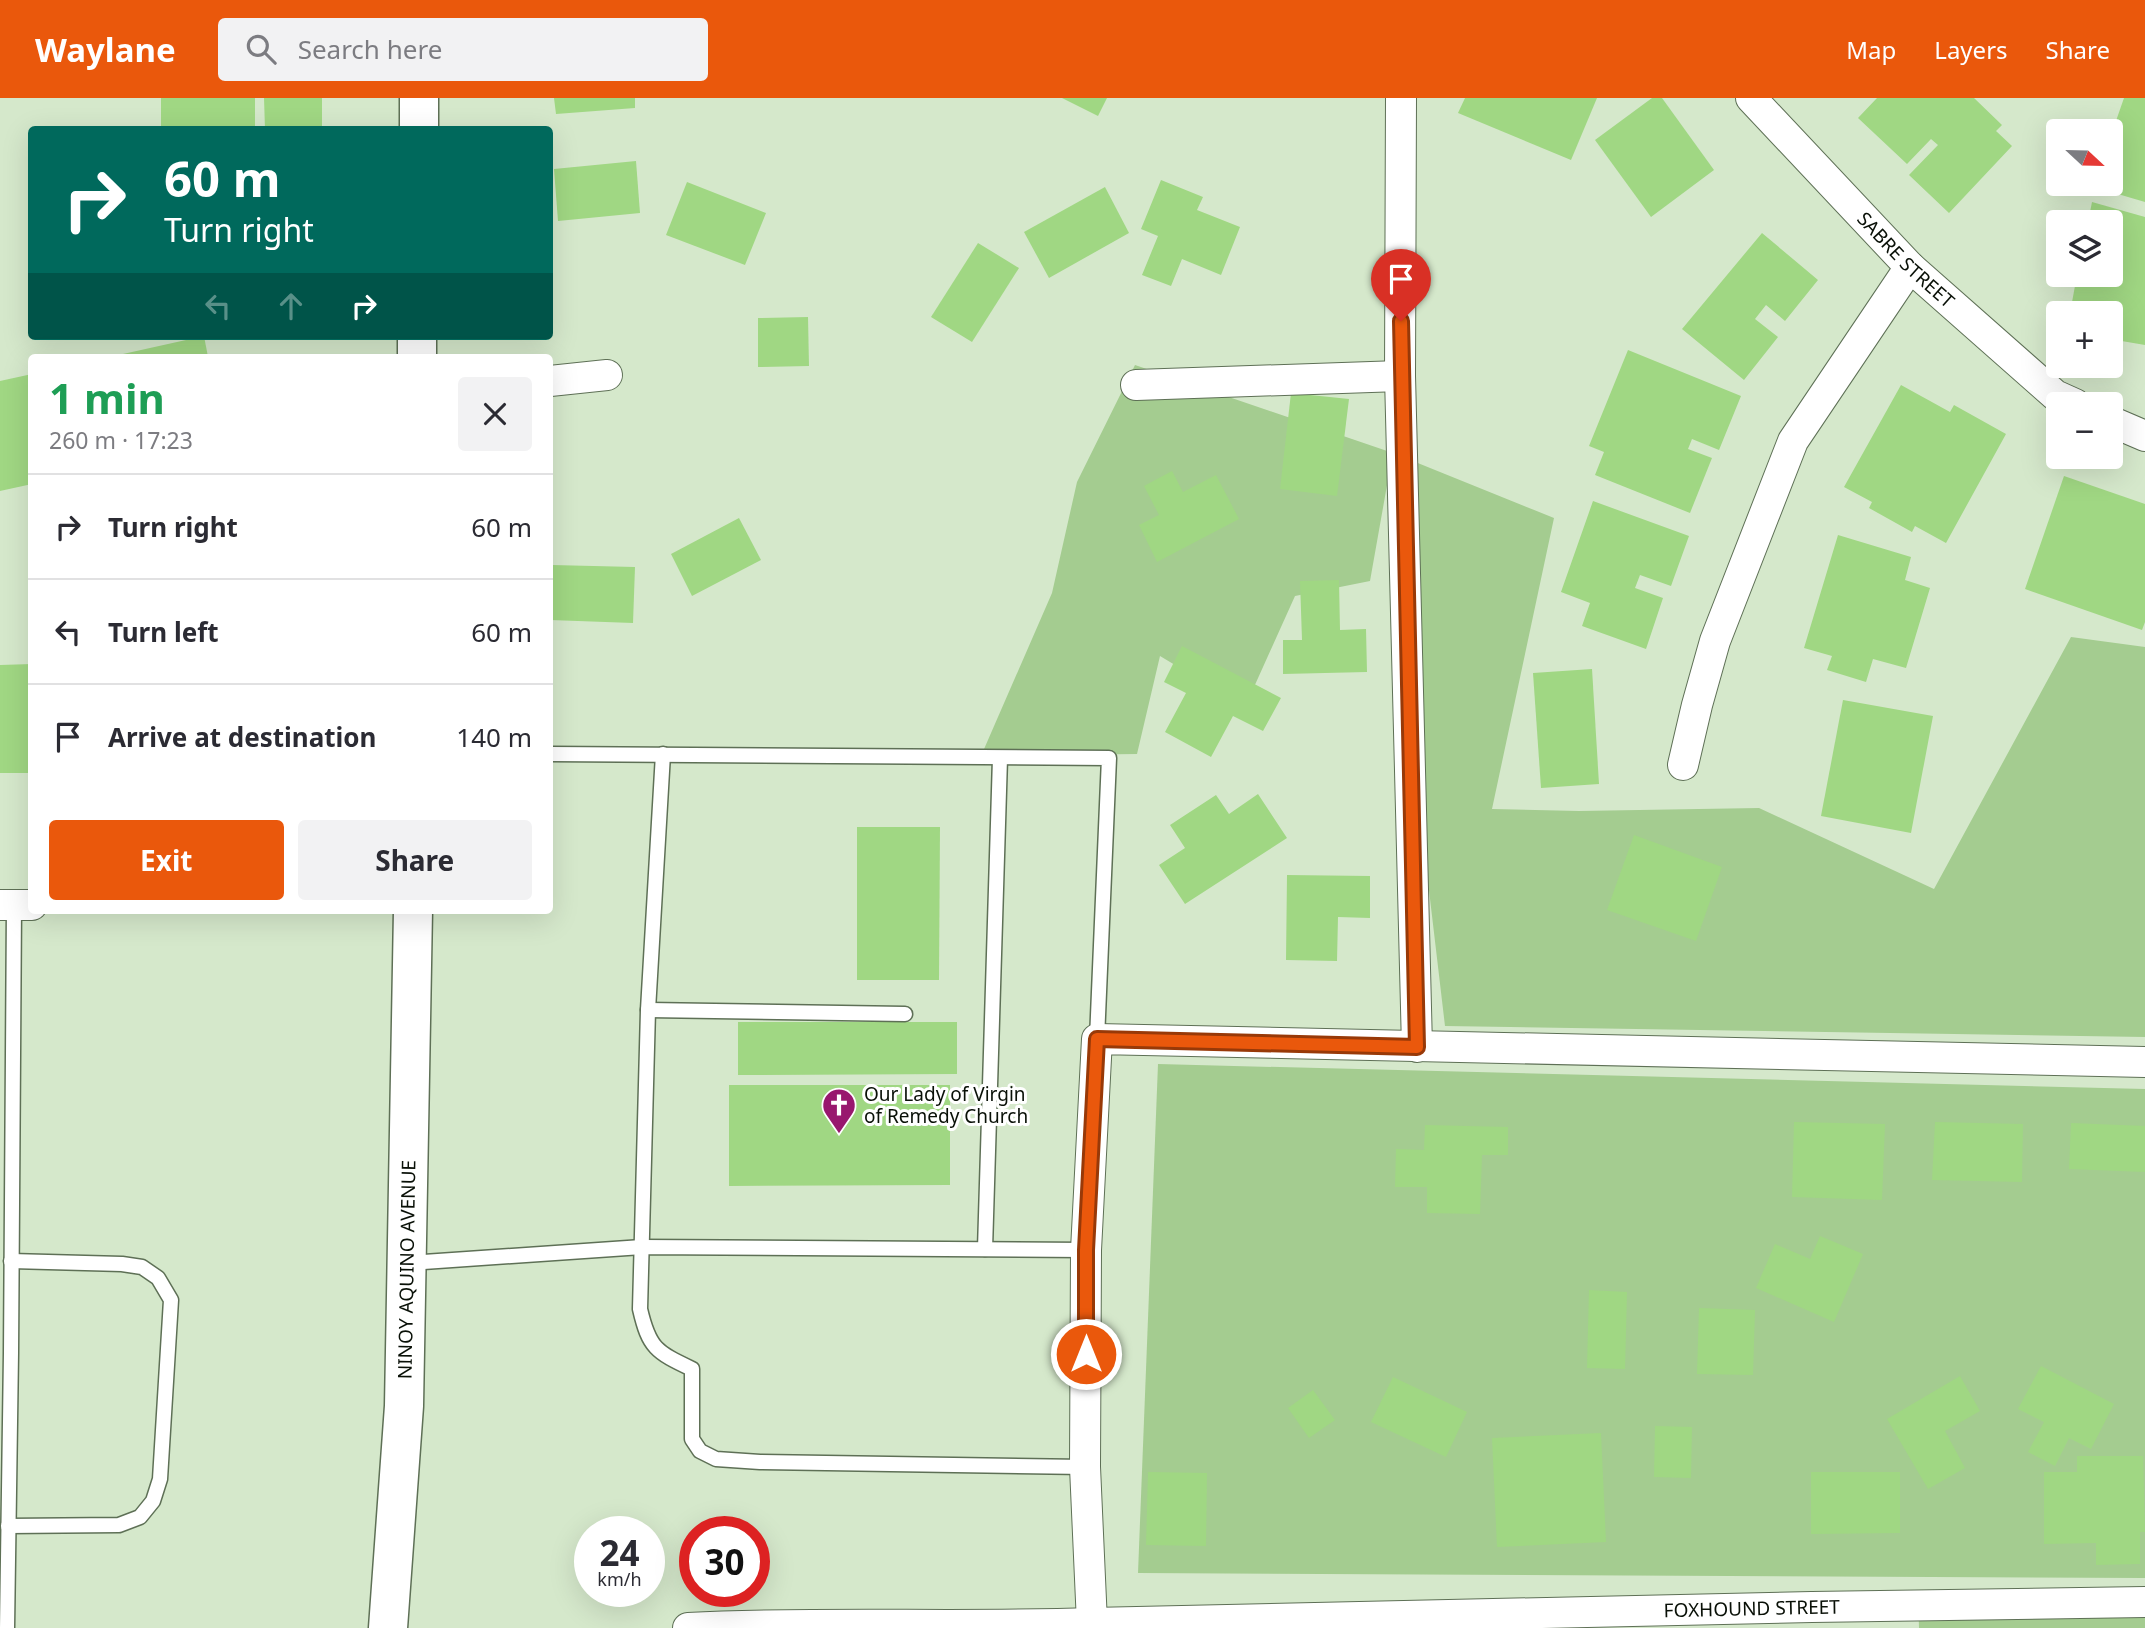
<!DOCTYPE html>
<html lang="en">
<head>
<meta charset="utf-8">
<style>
  :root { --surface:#fff; --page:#f2f2f3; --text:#2b2b33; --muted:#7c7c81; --line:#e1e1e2; --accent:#ea580c }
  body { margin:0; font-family:"Noto Sans",sans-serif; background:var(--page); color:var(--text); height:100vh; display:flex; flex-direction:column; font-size:26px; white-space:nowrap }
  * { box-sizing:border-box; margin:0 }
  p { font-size:23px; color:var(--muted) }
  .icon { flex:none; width:38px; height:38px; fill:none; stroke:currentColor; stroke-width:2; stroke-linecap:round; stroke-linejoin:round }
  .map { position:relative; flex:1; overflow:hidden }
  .drawer { position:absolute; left:28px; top:256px; width:525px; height:560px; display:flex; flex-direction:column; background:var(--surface); border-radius:7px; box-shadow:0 7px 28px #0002 }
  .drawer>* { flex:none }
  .hud { position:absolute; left:28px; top:28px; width:525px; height:214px; border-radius:7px; box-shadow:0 7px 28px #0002; background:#00695c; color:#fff; overflow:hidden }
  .needle { width:46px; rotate:112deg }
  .tools { position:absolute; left:2046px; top:21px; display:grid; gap:14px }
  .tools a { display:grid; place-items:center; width:77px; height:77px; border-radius:7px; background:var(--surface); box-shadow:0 7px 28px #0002; font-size:35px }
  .speed { position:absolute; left:574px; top:1418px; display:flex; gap:14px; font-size:35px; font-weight:700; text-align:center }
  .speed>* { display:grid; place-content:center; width:91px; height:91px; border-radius:50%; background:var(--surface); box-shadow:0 7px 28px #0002; line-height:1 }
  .speed small { font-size:18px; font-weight:400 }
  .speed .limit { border:10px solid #d22; background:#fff; color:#111 }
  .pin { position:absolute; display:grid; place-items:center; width:60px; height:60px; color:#fff; margin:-72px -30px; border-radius:50% 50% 50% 0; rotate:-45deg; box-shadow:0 0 7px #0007 }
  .pin .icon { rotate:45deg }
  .me { position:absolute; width:77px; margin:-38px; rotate:0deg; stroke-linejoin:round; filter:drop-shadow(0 0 5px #0008) }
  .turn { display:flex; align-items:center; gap:24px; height:147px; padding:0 21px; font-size:32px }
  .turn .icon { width:91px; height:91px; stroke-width:2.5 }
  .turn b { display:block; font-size:49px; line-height:60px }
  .lanes { display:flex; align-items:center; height:66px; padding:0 21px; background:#0003; justify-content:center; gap:35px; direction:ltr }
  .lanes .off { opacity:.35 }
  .round { display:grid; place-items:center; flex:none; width:74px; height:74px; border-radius:7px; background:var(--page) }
  .head { display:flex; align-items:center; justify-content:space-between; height:119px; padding:0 21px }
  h1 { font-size:42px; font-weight:700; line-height:52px; color:#1e9e55 }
  .cta { display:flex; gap:14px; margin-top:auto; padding:14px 21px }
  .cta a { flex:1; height:80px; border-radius:7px; background:var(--accent); color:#fff; font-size:28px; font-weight:700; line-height:80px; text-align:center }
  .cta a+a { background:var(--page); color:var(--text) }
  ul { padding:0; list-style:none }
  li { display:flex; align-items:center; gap:21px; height:105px; padding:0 21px; border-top:2px solid var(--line) }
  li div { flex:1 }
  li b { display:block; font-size:26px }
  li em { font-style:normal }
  header { display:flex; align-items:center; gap:42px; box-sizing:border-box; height:98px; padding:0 35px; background:var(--accent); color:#fff }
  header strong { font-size:33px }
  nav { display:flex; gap:38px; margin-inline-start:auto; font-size:24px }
  .search { width:490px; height:63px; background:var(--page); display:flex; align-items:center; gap:18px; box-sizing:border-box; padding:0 24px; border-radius:7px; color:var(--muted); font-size:26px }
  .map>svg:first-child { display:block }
</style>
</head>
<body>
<header>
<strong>Waylane</strong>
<div class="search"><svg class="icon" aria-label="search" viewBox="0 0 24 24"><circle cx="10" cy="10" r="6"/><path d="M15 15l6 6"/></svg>Search here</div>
<nav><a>Map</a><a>Layers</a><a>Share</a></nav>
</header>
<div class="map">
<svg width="2145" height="1530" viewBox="0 0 2145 1530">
  <rect width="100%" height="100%" fill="#d5e8cb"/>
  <g fill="#a4cc90">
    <path d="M1135,267L1393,355L1554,420L1492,711L1579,713L1759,710L1934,791L2071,539L2145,549V939L1445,928L1418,699L1392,359L1370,483L1295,498L1245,609L1160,558L1137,656L981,658L1052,495L1077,384Z"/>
    <path d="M1158,966L2145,991V1480L1138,1475Z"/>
    <path d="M1918,1495L2145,1502V1530H1919Z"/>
  </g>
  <g fill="#a0d783">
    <rect x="161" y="0" width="94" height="32"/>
    <path d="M264,0H322V32H265Z"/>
    <path d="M554,0H635V10L556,16Z"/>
    <path d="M1062,0H1107L1098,18Z"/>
    <path d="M1465,0H1597L1571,62L1458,15Z"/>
    <path d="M1652,0H1662L1714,72L1651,119L1595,42Z"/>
    <path d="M1877,0H1974L2002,27L1996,33L2012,48L1949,115L1909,77L1938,47L1931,41L1907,66L1858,20Z"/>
    <path d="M2124,0H2145V104L2094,89L2095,86H2110V40Z"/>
    <path d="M636,63L640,115L558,123L554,71Z"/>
    <path d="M1161,82L1203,99L1197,112L1240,129L1221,177L1182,161L1171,188L1142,177L1158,138L1141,131Z"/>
    <path d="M687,84L766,115L745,167L666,137Z"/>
    <path d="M1105,89L1129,135L1049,180L1024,134Z"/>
    <path d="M2092,104L2145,119V247L2110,241V215H2070L2077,177H2110V124H2088Z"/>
    <path d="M1762,135L1818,182L1785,223L1766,207L1755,221L1778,239L1744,282L1682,231Z"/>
    <path d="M978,145L1019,170L972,244L931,219Z"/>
    <path d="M808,219L809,268L758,269V220Z"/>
    <path d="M204,238L208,259H114V258Z"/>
    <path d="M1628,252L1741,298L1719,352L1692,341L1688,351L1712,360L1690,415L1595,377L1604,354L1589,348Z"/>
    <path d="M32,276V386L0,393V283Z"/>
    <path d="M1901,287L1950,314L1954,307L2006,336L1946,445L1915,428L1912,434L1869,410L1872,404L1844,389Z"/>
    <path d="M1291,295L1349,301L1337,398L1280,391Z"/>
    <path d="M1172,373L1183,394L1216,377L1239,421L1157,464L1139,427L1159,417L1144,388Z"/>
    <path d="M2064,378L2145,406V524L2142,532L2025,491Z"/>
    <path d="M1593,403L1689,438L1671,488L1640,477L1635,490L1663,500L1646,551L1582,528L1590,505L1561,494Z"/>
    <path d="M739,420L761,462L692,498L671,456Z"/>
    <path d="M1838,437L1911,459L1905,482L1930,490L1906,570L1873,561L1866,584L1827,572L1832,558L1804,550Z"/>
    <path d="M552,467L635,469L633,525L550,522Z"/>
    <path d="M1339,482L1340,532L1366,531L1367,574L1283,576V542H1302L1300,483Z"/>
    <path d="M1182,548L1281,600L1263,633L1233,618L1211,659L1165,634L1186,595L1164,584Z"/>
    <path d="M32,566V675H0V567Z"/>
    <path d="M1592,571L1599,686L1541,690L1533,575Z"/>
    <path d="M1843,602L1933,618L1911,735L1821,718Z"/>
    <path d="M1258,696L1287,740L1185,806L1159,767L1185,750L1170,727L1216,697L1229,716Z"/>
    <path d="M857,729H940L939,882H857Z"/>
    <path d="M1634,737L1722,769L1696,843L1607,812Z"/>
    <path d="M1287,777L1370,778V820L1338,819L1337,863L1286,862Z"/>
    <path d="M738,924H957V976L738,977Z"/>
    <path d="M729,987H950V1087L729,1088Z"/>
    <path d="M1794,1024L1885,1026L1882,1102L1792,1099Z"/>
    <path d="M1935,1024L2023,1026L2022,1084L1932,1082Z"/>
    <path d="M2071,1025L2145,1028V1074L2069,1071Z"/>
    <path d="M1425,1027L1508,1029V1057H1482L1480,1116L1427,1115V1089H1395L1396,1051L1424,1052Z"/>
    <path d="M1820,1138L1863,1156L1834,1224L1756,1190L1775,1146L1810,1161Z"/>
    <path d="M1589,1192L1627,1194L1625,1271L1587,1270Z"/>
    <path d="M1699,1210L1755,1212L1753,1277L1697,1276Z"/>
    <path d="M2041,1268L2114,1306L2091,1351L2069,1340L2055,1368L2028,1354L2044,1324L2018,1311Z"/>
    <path d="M1960,1278L1980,1313L1945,1333L1965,1370L1928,1391L1887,1321Z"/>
    <path d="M1393,1279L1467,1314L1446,1359L1371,1324Z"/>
    <path d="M1313,1292L1335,1322L1309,1340L1288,1310Z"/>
    <path d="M1655,1328L1692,1329L1691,1380L1654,1379Z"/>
    <path d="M1601,1335L1606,1444L1497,1449L1492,1340Z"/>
    <path d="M2077,1358H2143L2145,1434H2140V1466L2096,1467V1445L2044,1446V1374H2077Z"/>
    <path d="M1148,1374L1207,1375L1206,1448L1146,1447Z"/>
    <path d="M1811,1374H1900V1435L1811,1436Z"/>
  </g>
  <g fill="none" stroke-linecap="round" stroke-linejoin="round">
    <g stroke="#5e7056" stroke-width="17">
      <g id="lane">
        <path d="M550,656L1109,660L1097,941"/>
        <path d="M663,656L648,912L640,1211C649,1250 656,1254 692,1271V1341L700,1353L716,1361L760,1364L1085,1369"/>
        <path d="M648,912L905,916"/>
        <path d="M985,1151L1000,660"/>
        <path d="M409,1165L642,1149L1086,1152"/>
        <path d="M8,1428L119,1427L140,1419L153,1403L160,1381L171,1202L158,1180L142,1169L122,1166L11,1163"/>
        <path d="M7,1530L11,1255L14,807"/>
      </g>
    </g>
    <g stroke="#5e7056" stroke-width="32">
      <g id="street">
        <path d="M1401,0L1400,278L1417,949"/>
        <path id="s1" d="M1751,0L1910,169L2055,297L2075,306"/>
        <path d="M550,283L607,277"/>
        <path d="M1136,287L1400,278"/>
        <path d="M2110,323L2145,338"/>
        <path d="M1683,667L1697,607L1715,543L1793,343L1910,169"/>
        <path d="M0,807H32"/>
        <path d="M1092,1525L1085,1369L1086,1152L1097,941L2145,964"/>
        <path id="s2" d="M688,1530C823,1523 958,1530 1092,1525L1812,1509L2145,1504"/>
      </g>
    </g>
    <g stroke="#5e7056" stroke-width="41">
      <g id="secondary">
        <path d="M419,32V0"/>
        <path d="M417,259V238"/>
        <path id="s3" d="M388,1530L404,1308L413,812"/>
      </g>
    </g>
    <use href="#lane" stroke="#fff" stroke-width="14"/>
    <use href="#street" stroke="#fff" stroke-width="30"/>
    <use href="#secondary" stroke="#fff" stroke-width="38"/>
  </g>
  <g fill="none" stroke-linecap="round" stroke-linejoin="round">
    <g stroke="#983908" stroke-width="18">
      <path id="route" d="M1086,1256V1152L1097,941L1417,949L1401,223"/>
    </g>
    <use href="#route" stroke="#ea580c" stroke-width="12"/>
  </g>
  <defs>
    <g id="church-pin" transform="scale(1.75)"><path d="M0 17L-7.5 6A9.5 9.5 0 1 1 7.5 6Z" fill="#98176e" stroke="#fff"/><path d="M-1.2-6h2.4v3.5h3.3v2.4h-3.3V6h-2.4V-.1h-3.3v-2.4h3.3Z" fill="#fff"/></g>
  </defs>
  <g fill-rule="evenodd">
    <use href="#church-pin" x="839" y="1007"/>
  </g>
  <g text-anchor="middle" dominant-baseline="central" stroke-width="6" stroke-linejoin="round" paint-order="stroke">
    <g font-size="19" fill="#091007" stroke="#fff">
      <text stroke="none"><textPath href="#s1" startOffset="224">SABRE STREET</textPath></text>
      <text stroke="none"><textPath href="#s3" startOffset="359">NINOY AQUINO AVENUE</textPath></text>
      <text stroke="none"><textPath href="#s2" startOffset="1064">FOXHOUND STREET</textPath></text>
    </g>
    <g font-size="19" fill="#091007" stroke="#fff" text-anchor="start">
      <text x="864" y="996">Our Lady of Virgin<tspan x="864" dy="22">of Remedy Church</tspan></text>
    </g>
  </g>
</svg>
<div class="tools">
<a><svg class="needle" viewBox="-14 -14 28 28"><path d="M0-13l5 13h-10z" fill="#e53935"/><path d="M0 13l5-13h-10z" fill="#7c7c81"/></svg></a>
<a><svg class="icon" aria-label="layers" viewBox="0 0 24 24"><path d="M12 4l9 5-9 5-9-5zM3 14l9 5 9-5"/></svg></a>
<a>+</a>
<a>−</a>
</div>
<div class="speed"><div>24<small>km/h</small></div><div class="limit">30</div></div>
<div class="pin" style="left:1401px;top:223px;background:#d93025"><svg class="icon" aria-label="arrive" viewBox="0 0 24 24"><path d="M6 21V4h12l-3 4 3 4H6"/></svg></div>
<svg class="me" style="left:1086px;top:1256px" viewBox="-20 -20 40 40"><circle r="17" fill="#ea580c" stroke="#fff" stroke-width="3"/><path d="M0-11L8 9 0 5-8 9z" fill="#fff"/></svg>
<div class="hud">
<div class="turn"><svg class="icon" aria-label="right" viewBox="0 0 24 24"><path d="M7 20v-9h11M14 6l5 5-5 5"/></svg><div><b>60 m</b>Turn right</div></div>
<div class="lanes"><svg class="icon off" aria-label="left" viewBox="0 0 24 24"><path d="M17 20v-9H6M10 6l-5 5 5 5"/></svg><svg class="icon off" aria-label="ahead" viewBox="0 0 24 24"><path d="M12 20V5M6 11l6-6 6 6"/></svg><svg class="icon" aria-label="right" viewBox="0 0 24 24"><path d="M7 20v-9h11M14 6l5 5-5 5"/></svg></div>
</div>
<section class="drawer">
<div class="head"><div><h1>1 min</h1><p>260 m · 17:23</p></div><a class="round"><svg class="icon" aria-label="close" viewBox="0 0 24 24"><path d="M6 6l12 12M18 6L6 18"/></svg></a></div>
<ul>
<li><svg class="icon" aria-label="right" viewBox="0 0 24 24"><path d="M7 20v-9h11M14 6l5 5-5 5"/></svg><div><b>Turn right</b></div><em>60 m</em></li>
<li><svg class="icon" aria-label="left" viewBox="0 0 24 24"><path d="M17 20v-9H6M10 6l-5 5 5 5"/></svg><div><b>Turn left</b></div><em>60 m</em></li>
<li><svg class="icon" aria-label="arrive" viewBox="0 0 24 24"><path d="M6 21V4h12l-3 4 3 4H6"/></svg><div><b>Arrive at destination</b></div><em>140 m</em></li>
</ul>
<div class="cta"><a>Exit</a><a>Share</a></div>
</section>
</div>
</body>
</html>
